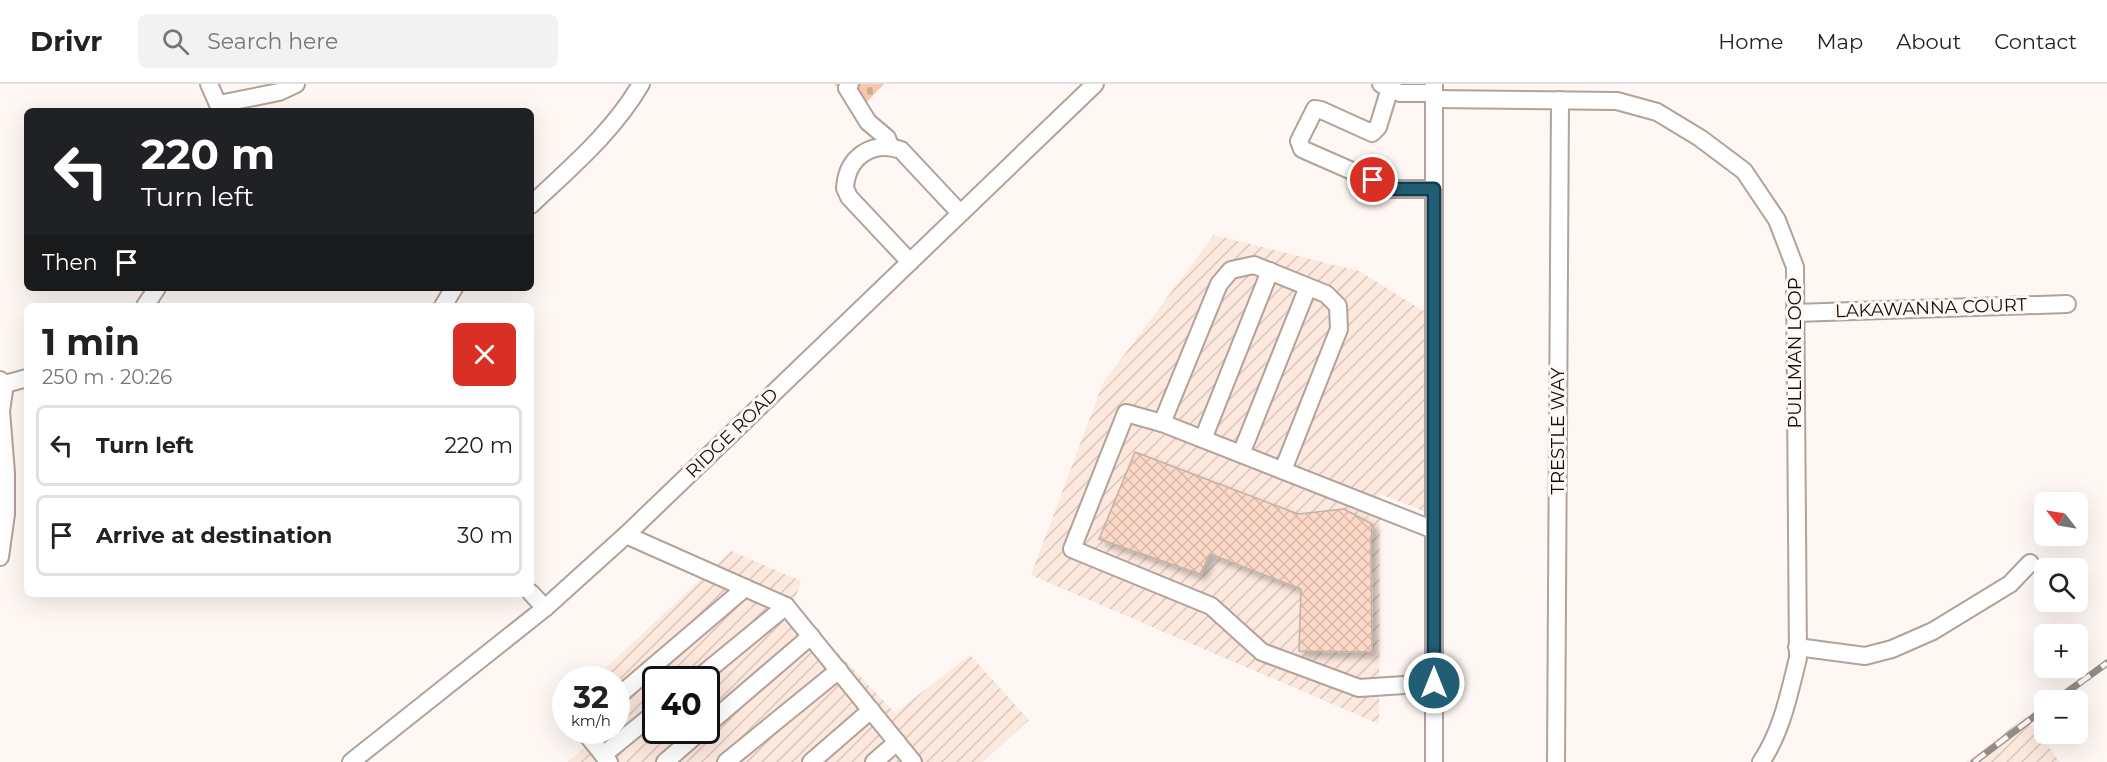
<!DOCTYPE html>
<html lang="en">
<head>
<meta charset="utf-8">
<style>
  :root { --surface:#fff; --page:#f2f2f2; --text:#222; --muted:#767676; --line:#e0e0e0 }
  body { margin:0; font-family:Montserrat,sans-serif; background:var(--page); color:var(--text); height:100vh; display:flex; flex-direction:column; font-size:22px; white-space:nowrap }
  * { box-sizing:border-box; margin:0 }
  p { font-size:20px; color:var(--muted) }
  .icon { flex:none; width:33px; height:33px; fill:none; stroke:currentColor; stroke-width:2; stroke-linecap:round; stroke-linejoin:round }
  .map { position:relative; flex:1; overflow:hidden }
  .side { position:absolute; left:24px; top:219px; width:510px; height:294px; display:flex; flex-direction:column; background:var(--surface); border-radius:9px; box-shadow:0 6px 24px #0002 }
  .side>* { flex:none }
  .top-card { position:absolute; left:24px; top:24px; width:510px; height:183px; border-radius:9px; box-shadow:0 6px 24px #0002; background:#202124; color:#fff; overflow:hidden }
  .needle { width:39px; rotate:301deg }
  .buttons { position:absolute; left:2034px; top:408px; display:grid; gap:12px }
  .buttons a { display:grid; place-items:center; width:54px; height:54px; border-radius:9px; background:var(--surface); box-shadow:0 6px 24px #0002; font-size:30px }
  .speed { position:absolute; left:552px; top:582px; display:flex; gap:12px; font-size:30px; font-weight:700; text-align:center }
  .speed>* { display:grid; place-content:center; width:78px; height:78px; border-radius:50%; background:var(--surface); box-shadow:0 6px 24px #0002; line-height:1 }
  .speed small { font-size:15px; font-weight:400 }
  .speed .limit { border:3px solid #111; border-radius:9px; background:#fff; color:#111 }
  .pin { position:absolute; display:grid; place-items:center; width:51px; height:51px; color:#fff; margin:-26px; border:3px solid #fff; border-radius:50%; box-shadow:0 2px 6px #0007 }
  .me { position:absolute; width:66px; margin:-33px; rotate:0deg; stroke-linejoin:round; filter:drop-shadow(0 0 4px #0008) }
  .turn { display:flex; align-items:center; gap:21px; height:126px; padding:0 18px; font-size:27px }
  .turn .icon { width:78px; height:78px; stroke-width:2.5 }
  .turn b { display:block; font-size:42px; line-height:51px }
  .then { display:flex; align-items:center; height:57px; padding:0 18px; background:#0003; gap:12px; font-size:22px }
  .round { display:grid; place-items:center; flex:none; width:63px; height:63px; border-radius:9px; background:var(--page) }
  .overview { display:flex; align-items:center; justify-content:space-between; height:102px; padding:0 18px }
  h1 { font-size:36px; font-weight:700; line-height:45px }
  ul { padding:0; list-style:none }
  li { display:flex; align-items:center; gap:18px; height:81px; margin:0 12px 9px; padding:0 6px; border:3px solid var(--line); border-radius:9px }
  li div { flex:1 }
  li b { display:block; font-size:22px }
  li em { font-style:normal }
  header { display:flex; align-items:center; gap:36px; box-sizing:border-box; height:84px; padding:0 30px; background:var(--surface); border-bottom:2px solid var(--line) }
  header strong { font-size:28px }
  nav { display:flex; gap:33px; margin-inline-start:auto; font-size:21px }
  .search { width:420px; height:54px; background:var(--page); display:flex; align-items:center; gap:15px; box-sizing:border-box; padding:0 21px; border-radius:9px; color:var(--muted); font-size:22px }
  .map>svg:first-child { display:block }
</style>
</head>
<body>
<header>
<strong>Drivr</strong>
<div class="search"><svg class="icon" aria-label="search" viewBox="0 0 24 24"><circle cx="10" cy="10" r="6"/><path d="M15 15l6 6"/></svg>Search here</div>
<nav><a>Home</a><a>Map</a><a>About</a><a>Contact</a></nav>
</header>
<div class="map">
<svg width="2107" height="678" viewBox="0 0 2107 678">
  <defs>
    <pattern id="industrial-furrows" width="10" height="10" patternUnits="userSpaceOnUse" patternTransform="scale(1.5)"><rect width="10" height="10" fill="#fde8de"/><path d="M-1 1l2-2M0 10L10 0M9 11l2-2" fill="none" stroke="#d8c6bd"/></pattern>
    <pattern id="cemetery-stones" width="16" height="16" patternUnits="userSpaceOnUse" patternTransform="scale(1.5)"><rect width="16" height="16" fill="#f8c6ac"/><path d="M2 7V4a2 2 0 0 1 4 0v3zM10 15v-3a2 2 0 0 1 4 0v3z" fill="#d4a993"/></pattern>
    <pattern id="building-cross-hatch" width="8" height="8" patternUnits="userSpaceOnUse" patternTransform="scale(1.5)"><rect width="8" height="8" fill="#fcd8c6"/><path d="M0 0l8 8M0 8l8-8" fill="none" stroke="#d7b8a9"/></pattern>
    <filter id="shadow"><feDropShadow dx="5.5" dy="5.5" stdDeviation="3" flood-color="#0004"/></filter>
  </defs>
  <rect width="100%" height="100%" fill="#fef7f4"/>
  <g fill="url(#industrial-furrows)" fill-rule="evenodd">
    <path d="M1214,151L1359,187L1435,234L1434,431L1380,410L1379,640L1031,491L1103,299Z"/>
    <path d="M731,467L801,497L793,522L895,629L970,571L1029,636L983,678H568L586,662L573,647L616,646V596L594,595ZM656,596H706V646H656Z"/>
    <path d="M2025,633L2060,678H1966Z"/>
  </g>
  <path fill="url(#cemetery-stones)" d="M834,0H884L861,24Z"/>
  <path fill="url(#building-cross-hatch)" stroke="#c1b1a8" stroke-width="1.5" filter="url(#shadow)" d="M1135,368L1298,430L1344,425L1372,440L1371,461L1372,568L1299,567L1301,505L1210,470L1200,490L1099,455Z"/>
  <g fill="none" stroke-linecap="round" stroke-linejoin="round">
    <g stroke="#b2a29a" stroke-width="20">
      <g id="minor">
        <path d="M209,0L221,27"/>
        <path d="M850,0L847,4L868,38L887,54L890,62"/>
        <path d="M1381,0L1400,9H1434"/>
        <path d="M1390,4L1378,43L1372,49L1321,26L1315,25L1299,57L1302,65L1393,105H1434"/>
        <path d="M1434,15L1617,17L1657,28L1700,54L1744,87L1777,136L1795,183L1798,574C1789,610 1782,647 1761,678"/>
        <path d="M219,20L279,8L296,0"/>
        <path d="M531,121C571,83 613,48 641,0"/>
        <path d="M910,178L849,113L845,104C847,73 872,56 901,66L960,129"/>
        <path d="M145,222L157,204"/>
        <path d="M443,222L454,204"/>
        <path d="M1795,229L2067,220"/>
        <path d="M0,296L5,300L1,327L6,389V430L0,473"/>
        <path d="M5,300L27,294"/>
        <path d="M1162,339L1219,200L1231,186L1254,181L1326,210L1338,222L1339,245L1283,386"/>
        <path d="M1203,355L1270,187"/>
        <path d="M1241,370L1308,203"/>
        <path d="M626,451L786,522L913,678"/>
        <path d="M531,509L545,524"/>
        <path d="M1797,563L1865,572L1892,565L1933,547L2010,500L2030,479"/>
        <path d="M696,596L786,522"/>
        <path d="M1434,599L1359,604L1262,568L1211,522L1072,465L1126,329L1162,339L1434,446"/>
        <path d="M616,614L745,504"/>
        <path d="M706,642L811,552"/>
        <path d="M583,646L609,678"/>
        <path d="M603,671L656,628"/>
        <path d="M351,678L545,524L626,451L1095,0"/>
        <path d="M665,678L702,646"/>
        <path d="M726,678L839,586"/>
        <path d="M811,678L871,626"/>
        <path d="M874,678L897,658"/>
        <path d="M1434,678V0"/>
        <path d="M1556,678L1560,16"/>
      </g>
    </g>
    <use href="#minor" stroke="#fff" stroke-width="16"/>
    <g stroke="#938d8a" stroke-width="7">
      <g id="rail">
        <path d="M2056,616L2107,579"/>
        <path d="M1974,678L2044,625"/>
      </g>
    </g>
    <use href="#rail" stroke="#fef7f4" stroke-width="4.5" stroke-dasharray="14" stroke-linecap="butt"/>
  </g>
  <g fill="none" stroke-linecap="round" stroke-linejoin="round">
    <g stroke="#153c4c" stroke-width="15">
      <path id="route" d="M1373,96L1393,105H1434V599"/>
    </g>
    <use href="#route" stroke="#215d75" stroke-width="10"/>
  </g>
  <g text-anchor="middle" dominant-baseline="central" stroke-width="6" stroke-linejoin="round" paint-order="stroke">
    <g font-size="18" fill="#120c0a" stroke="#fef7f4">
      <text transform="translate(1931 224) rotate(-2)">LAKAWANNA COURT</text>
      <text transform="translate(1795 269) rotate(-90)">PULLMAN LOOP</text>
      <text transform="translate(1558 347) rotate(-90)">TRESTLE WAY</text>
      <text transform="translate(732 349) rotate(-44)">RIDGE ROAD</text>
    </g>
  </g>
</svg>
<div class="buttons">
<a><svg class="needle" viewBox="-14 -14 28 28"><path d="M0-13l5 13h-10z" fill="#e53935"/><path d="M0 13l5-13h-10z" fill="#767676"/></svg></a>
<a><svg class="icon" aria-label="search" viewBox="0 0 24 24"><circle cx="10" cy="10" r="6"/><path d="M15 15l6 6"/></svg></a>
<a>+</a>
<a>−</a>
</div>
<div class="speed"><div>32<small>km/h</small></div><div class="limit">40</div></div>
<div class="pin" style="left:1373px;top:96px;background:#d93025"><svg class="icon" aria-label="arrive" viewBox="0 0 24 24"><path d="M6 21V4h12l-3 4 3 4H6"/></svg></div>
<svg class="me" style="left:1434px;top:599px" viewBox="-20 -20 40 40"><circle r="17" fill="#215d75" stroke="#fff" stroke-width="3"/><path d="M0-11L8 9 0 5-8 9z" fill="#fff"/></svg>
<div class="top-card">
<div class="turn"><svg class="icon" aria-label="left" viewBox="0 0 24 24"><path d="M17 20v-9H6M10 6l-5 5 5 5"/></svg><div><b>220 m</b>Turn left</div></div>
<div class="then">Then<svg class="icon" aria-label="arrive" viewBox="0 0 24 24"><path d="M6 21V4h12l-3 4 3 4H6"/></svg></div>
</div>
<section class="side">
<div class="overview"><div><h1>1 min</h1><p>250 m · 20:26</p></div><a class="round" style="background:#d93025;color:#fff"><svg class="icon" aria-label="close" viewBox="0 0 24 24"><path d="M6 6l12 12M18 6L6 18"/></svg></a></div>
<ul>
<li><svg class="icon" aria-label="left" viewBox="0 0 24 24"><path d="M17 20v-9H6M10 6l-5 5 5 5"/></svg><div><b>Turn left</b></div><em>220 m</em></li>
<li><svg class="icon" aria-label="arrive" viewBox="0 0 24 24"><path d="M6 21V4h12l-3 4 3 4H6"/></svg><div><b>Arrive at destination</b></div><em>30 m</em></li>
</ul>
</section>
</div>
</body>
</html>
